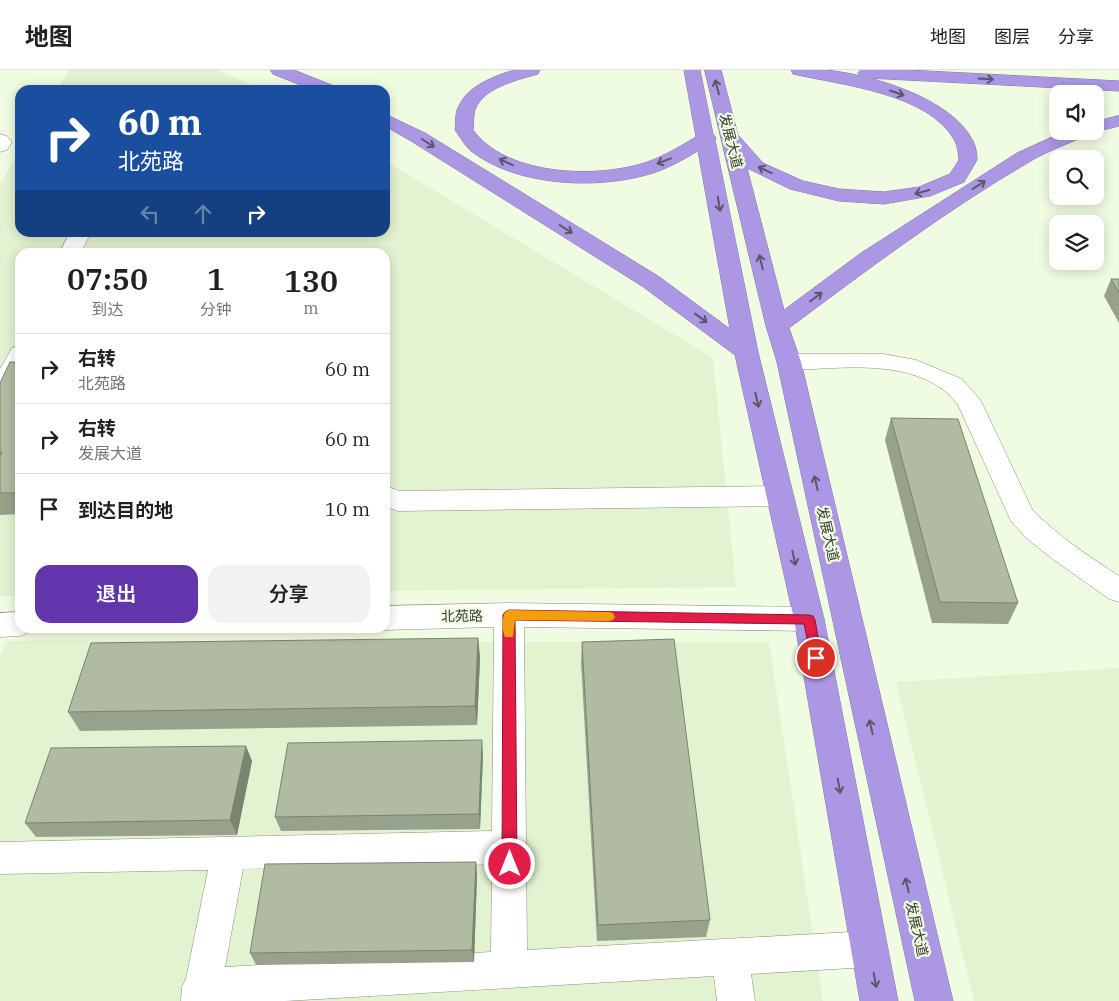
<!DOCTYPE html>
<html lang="zh">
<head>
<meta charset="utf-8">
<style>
  :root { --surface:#fff; --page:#f2f2f2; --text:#202124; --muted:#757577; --line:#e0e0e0; --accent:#6235ac }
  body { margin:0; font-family:"IBM Plex Serif","Noto Sans SC",serif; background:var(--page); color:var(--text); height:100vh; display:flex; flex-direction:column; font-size:19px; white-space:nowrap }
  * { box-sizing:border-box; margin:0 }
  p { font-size:16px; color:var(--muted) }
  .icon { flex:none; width:28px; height:28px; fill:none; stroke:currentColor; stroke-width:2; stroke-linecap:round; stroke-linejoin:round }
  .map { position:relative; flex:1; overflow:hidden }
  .drawer { position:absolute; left:15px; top:178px; width:375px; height:385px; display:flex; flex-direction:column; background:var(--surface); border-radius:15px; box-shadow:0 2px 12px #0003 }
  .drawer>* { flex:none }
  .banner { position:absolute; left:15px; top:15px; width:375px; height:152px; border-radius:15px; box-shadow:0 2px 12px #0003; background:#1a4fa0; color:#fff; overflow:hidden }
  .buttons { position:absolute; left:1049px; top:15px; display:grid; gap:10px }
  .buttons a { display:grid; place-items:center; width:55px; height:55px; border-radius:10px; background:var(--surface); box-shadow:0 2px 12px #0003; font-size:25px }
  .pin { position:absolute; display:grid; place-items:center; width:42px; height:42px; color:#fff; margin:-21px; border:2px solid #fff; border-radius:50%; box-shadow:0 1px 5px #0007 }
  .me { position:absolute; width:55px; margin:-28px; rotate:0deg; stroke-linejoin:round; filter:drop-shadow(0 0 4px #0008) }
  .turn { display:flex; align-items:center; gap:18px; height:105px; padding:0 20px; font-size:22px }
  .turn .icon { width:65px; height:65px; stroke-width:2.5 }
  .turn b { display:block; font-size:35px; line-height:42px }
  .lanes { display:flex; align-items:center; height:48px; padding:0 20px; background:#0003; justify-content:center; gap:25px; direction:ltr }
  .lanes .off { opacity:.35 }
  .eta { display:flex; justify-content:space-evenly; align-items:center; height:85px; text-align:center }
  .eta b { font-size:30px; font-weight:600; line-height:35px }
  .primary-button { display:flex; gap:10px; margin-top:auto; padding:10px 20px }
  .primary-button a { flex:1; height:58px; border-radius:15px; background:var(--accent); color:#fff; font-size:20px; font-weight:600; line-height:58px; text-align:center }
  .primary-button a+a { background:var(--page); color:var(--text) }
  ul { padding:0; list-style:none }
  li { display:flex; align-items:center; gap:15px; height:70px; padding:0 20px; border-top:1px solid var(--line) }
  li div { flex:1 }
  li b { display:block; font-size:19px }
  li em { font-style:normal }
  header { display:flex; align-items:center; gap:30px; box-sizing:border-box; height:70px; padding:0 25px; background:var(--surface); border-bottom:1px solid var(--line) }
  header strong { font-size:24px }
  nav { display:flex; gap:28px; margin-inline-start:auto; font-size:18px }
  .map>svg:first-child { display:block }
</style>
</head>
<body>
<header>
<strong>地图</strong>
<nav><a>地图</a><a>图层</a><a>分享</a></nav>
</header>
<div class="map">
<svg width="1119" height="931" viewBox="0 0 1119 931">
  <rect width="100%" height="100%" fill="#f0fce1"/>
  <g fill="#e3f2d0">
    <path d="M69,0H217L264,20H57Z"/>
    <path d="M20,81V162H385V91L713,288L736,517L385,521V182H20V526H0V114Z"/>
    <path d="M6,571L769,572L823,931H0V587Z"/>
    <path d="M1119,598V931H974L896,612Z"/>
  </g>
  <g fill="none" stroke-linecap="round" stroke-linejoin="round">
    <g stroke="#859077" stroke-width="1">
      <g id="minor">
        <path d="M0,64L7,66L12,72L7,80L0,82Z"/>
        <path d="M70,162H91L81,182H60Z"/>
        <path d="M20,276V306L9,328L0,330V299L12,278Z"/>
        <path d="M789,284H884L916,290L962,309L981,331L1032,439C1057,466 1089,486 1119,506V532L1109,529L1054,490L1025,467L1011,451L958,335C954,330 950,325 945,321C902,288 839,299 789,300L781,297L777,292L781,287Z"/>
        <path d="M385,416L400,421L780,416L789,419L793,426L789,433L780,436L398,441L385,436Z"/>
        <path d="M509,533L809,537L819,541L824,549L819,557L809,561L524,557L527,880L869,861L882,866L887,879L882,892L869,897L751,904L755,931H717L714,906L285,931H181L182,917L186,909L208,800L0,804V772L492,761L494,557L385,560L378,558H385V536ZM492,794L491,882L225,897L243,799Z"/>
        <path d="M20,542V558H33L30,562L20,566L0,567V543Z"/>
      </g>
    </g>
    <g stroke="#8377a6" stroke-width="1">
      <g id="highway">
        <path d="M271,0H294L334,16L337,20H313L273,4Z"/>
        <path d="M514,0H540L538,4C518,10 483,17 475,40C473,46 474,53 473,60C505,104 588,108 637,95C658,90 677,78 696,67L684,0H700L713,64L716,68L715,70L758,282L824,549L898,931H860L794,549L735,285L642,216L411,71L385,56V44L425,63L658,206L730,259L698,81C684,89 669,98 653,103C600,120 517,117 471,81C465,76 460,67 455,60C456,54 455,46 457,40C466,16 492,7 514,0Z"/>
        <path d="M705,0H721L738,65L763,93L803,111L839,119L884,122L919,117L950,104L959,90C958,84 958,77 955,71C929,23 841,15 793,4L791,0C802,0 814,0 825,0C870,4 952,28 973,71C976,77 977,84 977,90L964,112L930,126L884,134L839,131L790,119L747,98L784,240L861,183L1017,83L1065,61H1090L1087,65C1068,74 1047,81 1029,92C945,141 867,200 789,258L801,292L953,931H915L777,292L766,256Z"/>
        <path d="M861,0H908L1119,11V21L867,8L861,7L858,3Z"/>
        <path d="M1119,46V56L1095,62L1090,61H1095V52Z"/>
      </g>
    </g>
    <use href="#minor" fill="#fff" fill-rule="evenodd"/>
    <use href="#highway" fill="#ac97e5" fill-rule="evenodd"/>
  </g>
  <g fill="#97a18b">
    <path d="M1111,209H1119V253L1104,226Z"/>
    <path d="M20,292V444L0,445V313Z"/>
    <path d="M891,348L1018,533L1008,554L932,553L885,370Z"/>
    <path d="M478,568L480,588L477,655L80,661L68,642Z"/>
    <path d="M582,572L710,850L706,867L597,871L581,592Z"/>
    <path d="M483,685L480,759L281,761L275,747Z"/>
    <path d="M252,691L237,765L36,767L25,753Z"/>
    <path d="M476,792L477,806L474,892L256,895L250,883Z"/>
  </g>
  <g fill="#7b8371">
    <path d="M478,568L480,588L477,655L475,636Z"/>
    <path d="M482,670L483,685L480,759L479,744Z"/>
    <path d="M246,676L252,691L237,765L230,750Z"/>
    <path d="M476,792L477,806L474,892L472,880Z"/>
  </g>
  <g fill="#b0bba2" stroke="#7b8371">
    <path d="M1111,209H1119V223Z"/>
    <path d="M10,292H20V423H0V386L2,382H0V313Z"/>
    <path d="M891,348L958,349L1018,533L940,532Z"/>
    <path d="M478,568L475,636L68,642L91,573Z"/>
    <path d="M674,569L710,850L598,855L582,572Z"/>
    <path d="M482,670L479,744L275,747L288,673Z"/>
    <path d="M246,676L230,750L25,753L51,678Z"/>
    <path d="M476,792L472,880L250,883L265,794Z"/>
  </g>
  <defs><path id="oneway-shaft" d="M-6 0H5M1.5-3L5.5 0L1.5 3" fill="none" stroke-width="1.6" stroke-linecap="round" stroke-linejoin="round" transform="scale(1.25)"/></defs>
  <g stroke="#5a5767">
    <use href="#oneway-shaft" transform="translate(986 9) rotate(3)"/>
    <use href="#oneway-shaft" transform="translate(717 17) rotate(-105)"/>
    <use href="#oneway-shaft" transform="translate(897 23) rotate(19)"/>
    <use href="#oneway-shaft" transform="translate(428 73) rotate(32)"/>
    <use href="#oneway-shaft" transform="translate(664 91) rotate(159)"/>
    <use href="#oneway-shaft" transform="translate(506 92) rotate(-156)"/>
    <use href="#oneway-shaft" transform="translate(765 100) rotate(-155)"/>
    <use href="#oneway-shaft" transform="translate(979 115) rotate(-32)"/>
    <use href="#oneway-shaft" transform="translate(922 122) rotate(165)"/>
    <use href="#oneway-shaft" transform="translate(719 134) rotate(80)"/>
    <use href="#oneway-shaft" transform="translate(566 159) rotate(32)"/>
    <use href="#oneway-shaft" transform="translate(761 192) rotate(-104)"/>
    <use href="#oneway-shaft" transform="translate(816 227) rotate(-37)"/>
    <use href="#oneway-shaft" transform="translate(701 248) rotate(36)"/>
    <use href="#oneway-shaft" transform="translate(757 330) rotate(77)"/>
    <use href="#oneway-shaft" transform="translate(816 413) rotate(-103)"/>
    <use href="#oneway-shaft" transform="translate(794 488) rotate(77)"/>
    <use href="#oneway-shaft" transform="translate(871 657) rotate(-103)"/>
    <use href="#oneway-shaft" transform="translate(839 716) rotate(80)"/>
    <use href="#oneway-shaft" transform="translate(907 815) rotate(-103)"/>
    <use href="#oneway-shaft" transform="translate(875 910) rotate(79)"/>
  </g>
  <path fill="#e11d48" stroke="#92132f" d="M509,540L809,545L813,546L815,550L822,588L820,592L816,593L812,592L804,554L515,550L517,794L515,799L510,801L504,799L502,794L503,545L505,542Z"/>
  <path fill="#f59e0b" d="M509,540L609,542L613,543L615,547L613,550L609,551L515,550L513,567H505C502,561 502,548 505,542Z"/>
  <g text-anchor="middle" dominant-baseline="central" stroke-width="4.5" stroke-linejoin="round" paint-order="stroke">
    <g font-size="14" fill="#373b31" stroke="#f0fce1">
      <text transform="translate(731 71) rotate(76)">发展大道</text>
      <text transform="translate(828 464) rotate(77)">发展大道</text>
      <text transform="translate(462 546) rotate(-1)">北苑路</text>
      <text transform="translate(917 859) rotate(77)">发展大道</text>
    </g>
  </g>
</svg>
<div class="buttons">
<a><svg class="icon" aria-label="sound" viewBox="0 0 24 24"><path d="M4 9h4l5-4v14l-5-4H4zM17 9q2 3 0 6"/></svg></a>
<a><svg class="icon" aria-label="search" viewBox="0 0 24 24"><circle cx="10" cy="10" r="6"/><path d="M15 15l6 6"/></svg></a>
<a><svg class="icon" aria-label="layers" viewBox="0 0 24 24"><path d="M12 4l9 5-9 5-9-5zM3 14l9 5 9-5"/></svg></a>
</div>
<div class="pin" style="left:816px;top:588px;background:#d93025"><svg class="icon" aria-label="arrive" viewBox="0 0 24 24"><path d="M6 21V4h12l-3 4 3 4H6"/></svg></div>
<svg class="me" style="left:510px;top:794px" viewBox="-20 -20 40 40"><circle r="17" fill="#e11d48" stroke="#fff" stroke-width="3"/><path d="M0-11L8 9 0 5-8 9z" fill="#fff"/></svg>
<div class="banner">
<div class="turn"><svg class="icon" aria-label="right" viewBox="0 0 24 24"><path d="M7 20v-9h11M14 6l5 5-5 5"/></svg><div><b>60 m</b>北苑路</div></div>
<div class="lanes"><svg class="icon off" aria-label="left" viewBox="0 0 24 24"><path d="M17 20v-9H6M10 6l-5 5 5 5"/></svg><svg class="icon off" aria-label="ahead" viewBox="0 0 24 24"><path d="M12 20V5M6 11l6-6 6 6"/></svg><svg class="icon" aria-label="right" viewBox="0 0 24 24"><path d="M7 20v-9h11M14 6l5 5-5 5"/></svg></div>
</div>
<section class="drawer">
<div class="eta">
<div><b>07:50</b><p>到达</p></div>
<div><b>1</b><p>分钟</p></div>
<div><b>130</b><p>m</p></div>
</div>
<ul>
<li><svg class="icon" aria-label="right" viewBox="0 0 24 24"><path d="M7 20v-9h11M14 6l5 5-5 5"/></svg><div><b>右转</b><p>北苑路</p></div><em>60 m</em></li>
<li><svg class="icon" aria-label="right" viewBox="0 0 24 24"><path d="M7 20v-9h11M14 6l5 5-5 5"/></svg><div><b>右转</b><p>发展大道</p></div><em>60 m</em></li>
<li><svg class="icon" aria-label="arrive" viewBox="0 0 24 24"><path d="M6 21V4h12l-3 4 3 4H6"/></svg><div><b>到达目的地</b></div><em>10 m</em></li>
</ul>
<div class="primary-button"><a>退出</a><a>分享</a></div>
</section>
</div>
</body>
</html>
